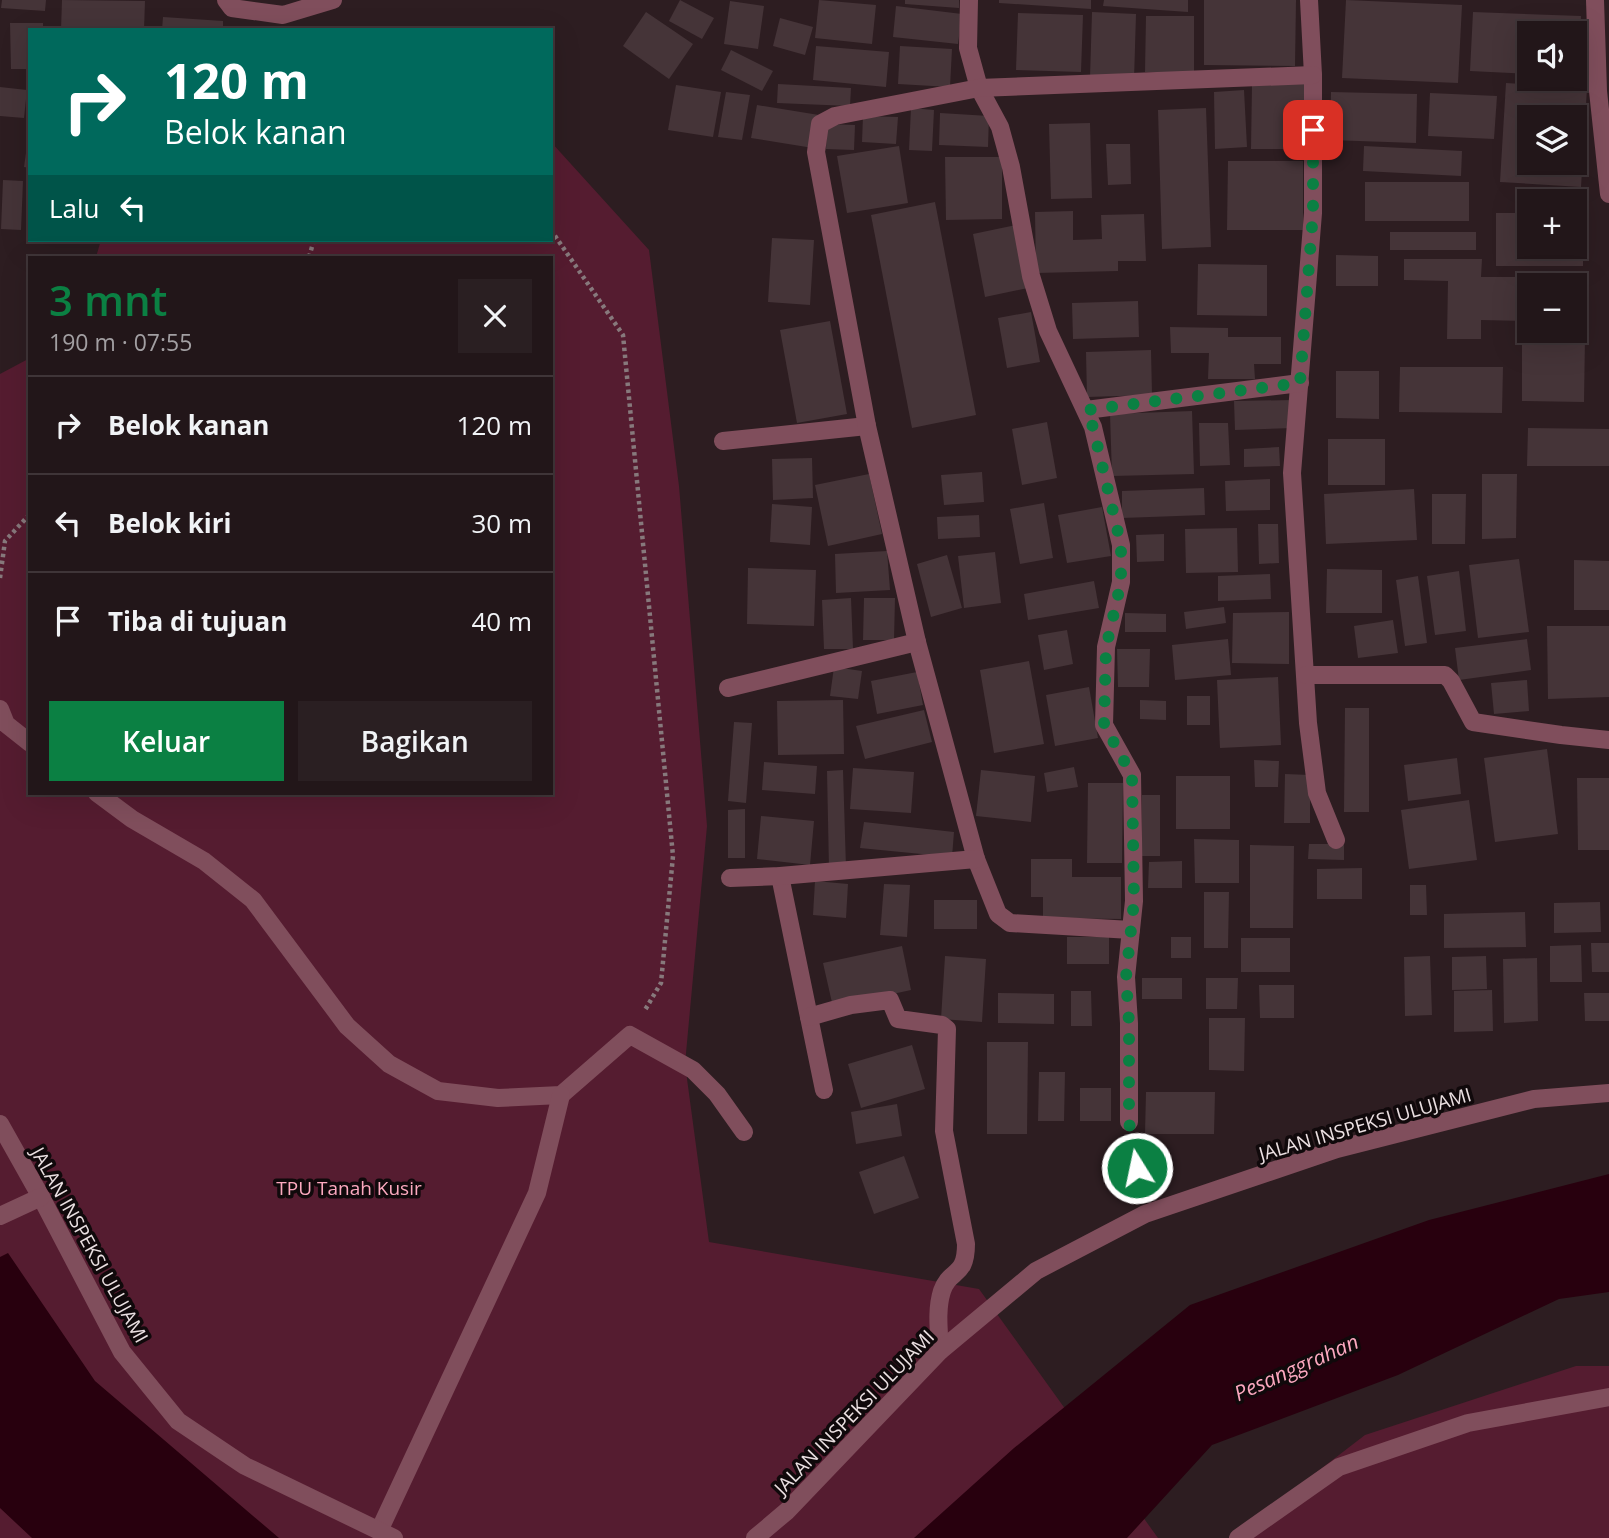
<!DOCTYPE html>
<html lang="id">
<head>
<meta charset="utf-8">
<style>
  :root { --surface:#221619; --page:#2a1f22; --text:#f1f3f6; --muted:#a29fa2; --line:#3f3538; --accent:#0b8043 }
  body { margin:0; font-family:"Open Sans",sans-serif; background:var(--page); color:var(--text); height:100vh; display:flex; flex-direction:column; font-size:26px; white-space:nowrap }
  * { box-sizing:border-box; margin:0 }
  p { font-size:23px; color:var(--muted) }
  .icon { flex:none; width:38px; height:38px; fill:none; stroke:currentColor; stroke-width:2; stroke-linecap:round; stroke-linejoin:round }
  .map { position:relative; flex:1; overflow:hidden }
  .side { position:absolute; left:28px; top:256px; width:525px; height:539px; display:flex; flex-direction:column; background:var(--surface); border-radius:0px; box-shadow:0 7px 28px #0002,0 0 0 2px var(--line) }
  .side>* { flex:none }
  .hud { position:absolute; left:28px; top:28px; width:525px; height:214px; border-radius:0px; box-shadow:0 7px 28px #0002,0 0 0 2px var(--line); background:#00695c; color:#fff; overflow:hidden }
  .controls { position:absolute; left:1517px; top:21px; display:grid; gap:14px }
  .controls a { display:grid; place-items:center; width:70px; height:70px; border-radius:0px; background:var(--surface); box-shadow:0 7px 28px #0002,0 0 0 2px var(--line); font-size:35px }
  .pin { position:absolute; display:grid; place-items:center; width:60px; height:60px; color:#fff; margin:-30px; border-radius:14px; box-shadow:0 4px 10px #0006 }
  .me { position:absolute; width:77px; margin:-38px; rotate:350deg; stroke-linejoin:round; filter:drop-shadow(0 0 5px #0008) }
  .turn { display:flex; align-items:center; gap:24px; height:147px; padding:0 21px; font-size:32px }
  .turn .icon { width:91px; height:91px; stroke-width:2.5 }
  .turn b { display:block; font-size:49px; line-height:60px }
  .then { display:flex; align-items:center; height:66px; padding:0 21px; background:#0003; gap:14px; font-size:26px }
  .round { display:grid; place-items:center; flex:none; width:74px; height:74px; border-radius:0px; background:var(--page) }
  .overview { display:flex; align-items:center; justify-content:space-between; height:119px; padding:0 21px }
  h1 { font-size:42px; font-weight:600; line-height:52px; color:var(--accent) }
  .button { display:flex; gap:14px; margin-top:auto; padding:14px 21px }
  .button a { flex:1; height:80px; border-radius:0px; background:var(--accent); color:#fff; font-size:28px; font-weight:600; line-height:80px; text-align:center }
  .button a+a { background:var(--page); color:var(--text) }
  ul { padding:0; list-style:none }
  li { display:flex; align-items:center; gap:21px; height:98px; padding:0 21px; border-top:2px solid var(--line) }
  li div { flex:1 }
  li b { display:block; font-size:26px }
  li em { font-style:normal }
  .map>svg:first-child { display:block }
</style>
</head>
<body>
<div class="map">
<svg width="1609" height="1538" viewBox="0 0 1609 1538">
  <rect width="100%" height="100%" fill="#2d1d21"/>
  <g fill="#551c30">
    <path d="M551,142L649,250L679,486L707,826L685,1064L709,1242L979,1289L1158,1538H0V374L30,358V793H551V257H96L101,240H551Z"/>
    <path d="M1576,1366H1609V1538H1231L1365,1435Z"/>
  </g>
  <g fill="#28000e">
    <path d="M1609,1174V1292L1559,1299L1398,1375L1212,1445L1127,1538H914L1014,1448L1190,1305L1429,1220Z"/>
    <path d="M8,1253L95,1381L279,1538H32L0,1508V1257Z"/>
  </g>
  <g fill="#453438" fill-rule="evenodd">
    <path d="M2,0H46L45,11L1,8Z"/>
    <path d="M62,0L145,1L144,30H61Z"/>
    <path d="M680,0L714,18L702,39L669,21Z"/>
    <path d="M819,0L876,5L872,44L815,38Z"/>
    <path d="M905,0H959V8L905,4Z"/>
    <path d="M999,0H1091V9L999,3Z"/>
    <path d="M1104,0H1188V12L1103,6Z"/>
    <path d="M1204,0H1296L1295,66L1204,65Z"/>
    <path d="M1346,0L1462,5L1458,83L1342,78Z"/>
    <path d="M730,1L764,6L758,49L724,44Z"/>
    <path d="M896,6L962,14L958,44L893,37Z"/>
    <path d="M646,12L693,44L669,79L623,46Z"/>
    <path d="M1092,12L1136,14L1134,80L1090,78Z"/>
    <path d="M1473,12L1581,16L1578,76L1575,75V33H1530V74L1470,71Z"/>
    <path d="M1018,13L1083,15L1081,72L1016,70Z"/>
    <path d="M1146,16H1194V73L1145,72Z"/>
    <path d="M163,17L223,21V30H162Z"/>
    <path d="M780,18L813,27L805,55L773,46Z"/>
    <path d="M10,23H43V30H30V69H11Z"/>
    <path d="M816,46L889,52L886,87L813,80Z"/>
    <path d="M900,46L952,49L950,87L898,84Z"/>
    <path d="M731,50L773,71L762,91L721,70Z"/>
    <path d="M1506,83L1587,88L1581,187L1500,182ZM1530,117H1575V163H1530Z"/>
    <path d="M778,84L851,88L850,106L777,103Z"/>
    <path d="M1252,84H1306V149H1251Z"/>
    <path d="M676,85L721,92L713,137L668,130Z"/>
    <path d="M0,87L27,90L24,118L0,116Z"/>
    <path d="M1244,90L1247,147L1215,149L1214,92Z"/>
    <path d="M726,92L750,95L742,140L718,137Z"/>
    <path d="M1331,92L1417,94L1416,143L1330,140Z"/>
    <path d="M1430,93L1497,96L1494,139L1428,136Z"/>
    <path d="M757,105L819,115L813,148L751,138Z"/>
    <path d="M911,108L934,110L932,151L909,150Z"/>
    <path d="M1206,108L1211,247L1162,249L1158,110Z"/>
    <path d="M940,113L989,116L988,147L939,145Z"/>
    <path d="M863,116L898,117L896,144L862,142Z"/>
    <path d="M1090,123L1092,198L1051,199L1049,124Z"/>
    <path d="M827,124L855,125L854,150L826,149Z"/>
    <path d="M28,139H30V168L24,167Z"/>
    <path d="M1106,144H1130L1131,184L1108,185Z"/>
    <path d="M899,146L908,203L847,213L837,156Z"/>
    <path d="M1364,146L1462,151L1461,176L1363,171Z"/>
    <path d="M945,157H1002V219L946,220Z"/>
    <path d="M1228,161H1303V230H1227Z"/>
    <path d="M3,180L23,181L21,230L1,229Z"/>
    <rect x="1365" y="182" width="104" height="39"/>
    <path d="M935,202L976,415L912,428L871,215Z"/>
    <path d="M1073,211V240L1102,239L1101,215L1144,214L1146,261H1118V271L1036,273L1035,212Z"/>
    <path d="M1496,213H1530V247H1575V213H1583V266H1496Z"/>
    <path d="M1016,225L1028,288L985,297L973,234Z"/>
    <rect x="1390" y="232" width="86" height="18"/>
    <path d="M772,238L814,240L810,305L768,302Z"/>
    <path d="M1336,255L1378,256V286H1336Z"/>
    <path d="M1404,259H1482L1481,277H1544V285H1530V321L1481,320V339H1447L1448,281L1404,280Z"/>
    <path d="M1198,264L1267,265V316L1197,315Z"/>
    <path d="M1138,301L1139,337L1073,339L1072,303Z"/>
    <path d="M1031,312L1040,362L1007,368L998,318Z"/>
    <path d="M830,321L847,414L797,423L780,330Z"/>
    <path d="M1170,327L1228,328V337H1281V364H1254L1255,379H1208L1209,353H1171Z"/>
    <path d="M1522,335L1585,336L1584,402L1522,401Z"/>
    <path d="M1151,350L1152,395L1087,397L1086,352Z"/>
    <path d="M1400,367H1503L1502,413L1399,412Z"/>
    <path d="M1336,371H1379V419L1336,418Z"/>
    <path d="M1293,400V428L1235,430L1234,401Z"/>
    <path d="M1192,411L1194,474L1112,476L1110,414Z"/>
    <path d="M1047,422L1057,478L1022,485L1012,429Z"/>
    <path d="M1199,423H1228L1230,465L1200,466Z"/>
    <path d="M1528,428L1609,429V466H1527Z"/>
    <rect x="1328" y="439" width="57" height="46"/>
    <path d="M1279,447L1280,466L1244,467V449Z"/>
    <path d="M812,458L813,498L773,500L772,459Z"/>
    <path d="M982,472L984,502L944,505L941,475Z"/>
    <path d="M869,474L882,534L828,546L815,485Z"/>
    <path d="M1482,474H1517L1516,538L1482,539Z"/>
    <path d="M1270,479V510L1226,511L1225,481Z"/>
    <path d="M1204,488L1205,515L1122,518V491Z"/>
    <path d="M1414,489L1417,540L1326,544L1324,494Z"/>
    <path d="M1432,494H1466L1465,544H1432Z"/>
    <path d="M1044,503L1053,558L1020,564L1010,509Z"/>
    <path d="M772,504L812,507L810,545L770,542Z"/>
    <path d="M1102,507L1111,556L1067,563L1058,515Z"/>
    <path d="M979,515L980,537L938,539L937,517Z"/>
    <path d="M1258,524H1278L1279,563L1259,564Z"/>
    <path d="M1237,528L1238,572L1186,573L1185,529Z"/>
    <path d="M1164,534V561L1137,562L1136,535Z"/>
    <path d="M887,551L890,590L836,593L835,554Z"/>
    <path d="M995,552L1001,603L964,608L958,556Z"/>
    <path d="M947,555L962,608L931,617L917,564Z"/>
    <path d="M1519,559L1529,632L1478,638L1469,565Z"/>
    <path d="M1574,560L1609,561V610H1574Z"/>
    <path d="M748,568L816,570L814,626L747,624Z"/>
    <path d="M1327,569L1382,570V613H1326Z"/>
    <path d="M1459,571L1466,631L1435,635L1427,576Z"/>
    <path d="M1270,574L1271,599L1218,601V576Z"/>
    <path d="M1418,576L1427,643L1405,646L1396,580Z"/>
    <path d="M1094,581L1099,608L1028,620L1024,594Z"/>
    <path d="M851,598L853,649H824L822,600Z"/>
    <path d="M864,598H895L894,640H863Z"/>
    <path d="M1224,607L1226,623L1186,629L1184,612Z"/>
    <path d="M1289,612V664L1232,663L1233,613Z"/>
    <path d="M1125,613L1166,614V632H1125Z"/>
    <path d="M1393,620L1398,653L1358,658L1354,626Z"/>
    <path d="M1547,626H1609V697L1548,699Z"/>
    <path d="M1067,630L1073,664L1044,670L1038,635Z"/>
    <path d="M1228,639L1231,675L1175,680L1172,645Z"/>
    <path d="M1527,639L1531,670L1459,680L1455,648Z"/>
    <path d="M1117,649H1150L1149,687H1118Z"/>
    <path d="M1029,661L1044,744L994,753L980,670Z"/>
    <path d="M834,667L862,671L858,699L830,696Z"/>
    <path d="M917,672L923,705L877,714L871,681Z"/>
    <path d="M1278,677L1281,745L1220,748L1217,680Z"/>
    <path d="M1527,680L1529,711L1494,714L1491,683Z"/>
    <path d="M1089,687L1098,738L1055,746L1046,695Z"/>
    <rect x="1187" y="696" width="23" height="29"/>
    <path d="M843,700L844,754L778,755L777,701Z"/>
    <path d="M1140,700L1166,701V720L1140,719Z"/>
    <path d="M1345,708H1369V812H1344Z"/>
    <path d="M924,710L932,742L865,759L856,726Z"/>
    <path d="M734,722L752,723L746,803L728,801Z"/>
    <path d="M1547,749L1558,834L1495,842L1484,758Z"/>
    <path d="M1457,758L1461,794L1408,801L1404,765Z"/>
    <path d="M1254,760L1279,761L1278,787H1255Z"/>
    <path d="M764,762L817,766L815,794L762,790Z"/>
    <path d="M1074,767L1078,787L1047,792L1044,773Z"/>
    <path d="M853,768L914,772L911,813L850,809Z"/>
    <path d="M843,770L846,868L829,869L827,771Z"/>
    <path d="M981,770L1035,776L1031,822L976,816Z"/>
    <path d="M1285,774L1310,775V823H1284Z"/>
    <rect x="1176" y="776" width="54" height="53"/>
    <path d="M1577,778H1609V850H1578Z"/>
    <path d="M1088,783H1123L1122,863H1087Z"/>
    <rect x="1142" y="795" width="18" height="61"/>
    <path d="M1469,800L1477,860L1409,869L1401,810Z"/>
    <path d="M745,809V858H728V810Z"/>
    <path d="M761,816L814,821L810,865L757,859Z"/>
    <path d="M864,822L954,832L952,857L860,848Z"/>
    <path d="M1194,839L1239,840V883H1195Z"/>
    <path d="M1309,844H1344V860L1308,859Z"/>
    <path d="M1250,845L1294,846L1293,928H1250Z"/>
    <path d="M1031,859H1072V877H1121V919L1043,918V897H1031Z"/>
    <path d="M1182,861V888H1148L1149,862Z"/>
    <path d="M1362,868V899H1317V869Z"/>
    <path d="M815,881L848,884L846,918L813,915Z"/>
    <path d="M884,884L910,885L907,937L880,935Z"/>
    <path d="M1410,885H1426L1427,915H1410Z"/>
    <path d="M1204,892H1229L1228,948H1204Z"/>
    <rect x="934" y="900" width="43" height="29"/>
    <path d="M1600,902L1601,932L1554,933V903Z"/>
    <path d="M1525,912L1526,947L1444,948V914Z"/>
    <rect x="1067" y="937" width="42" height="27"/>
    <rect x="1171" y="937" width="20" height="21"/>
    <rect x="1241" y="938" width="49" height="34"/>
    <path d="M1591,943H1609V972H1592Z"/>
    <path d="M1581,945L1582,982H1550V946Z"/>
    <path d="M902,946L911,990L833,1007L823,963Z"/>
    <path d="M945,956L986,959L982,1022L941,1019Z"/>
    <path d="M1430,956L1432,1015L1405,1016L1404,957Z"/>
    <path d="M1486,956L1487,989L1452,990V957Z"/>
    <path d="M1537,958L1538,1021L1504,1023L1503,959Z"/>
    <rect x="1142" y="978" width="40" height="21"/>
    <path d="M1206,978H1238L1237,1009H1206Z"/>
    <path d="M1259,985H1294V1018H1260Z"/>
    <path d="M1492,990L1493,1031L1454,1032V991Z"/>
    <path d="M1071,991H1091L1092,1026H1071Z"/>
    <path d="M998,993L1054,994V1024L998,1023Z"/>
    <path d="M1584,993H1609V1021H1585Z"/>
    <path d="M1209,1018H1245L1244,1071L1209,1070Z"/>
    <path d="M987,1042H1028L1027,1134H987Z"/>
    <path d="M912,1045L925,1089L861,1108L848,1064Z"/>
    <path d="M1039,1072H1065L1064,1121H1038Z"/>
    <rect x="1080" y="1088" width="31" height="33"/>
    <path d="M1146,1092H1215L1214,1134H1145Z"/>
    <path d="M897,1104L902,1136L856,1144L851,1112Z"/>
    <path d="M904,1156L919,1198L874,1214L859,1172Z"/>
  </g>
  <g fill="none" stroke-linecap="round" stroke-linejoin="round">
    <g stroke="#87797c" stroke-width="4.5" stroke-dasharray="3.5 3.5" stroke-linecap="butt">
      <path d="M551,230L623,335L673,856L661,983L645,1010"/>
      <path d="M309,257L314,240"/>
      <path d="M0,578L5,541L30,514"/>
      <path d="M1134,1150L1140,1183"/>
    </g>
    <g stroke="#804e5c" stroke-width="18">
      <path d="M0,709L6,724L30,743"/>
      <path d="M97,793L132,819L204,861L253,900L347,1026L389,1064L438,1091L498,1098L561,1095L630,1035L693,1070L717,1094L744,1132"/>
      <path d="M379,1531L537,1193L561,1095"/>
    </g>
    <g stroke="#804e5c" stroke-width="18">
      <path d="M226,0L232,8L283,15L333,0"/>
      <path d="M969,0L968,48L979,88L1000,127L1011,167L1031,276L1048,331L1093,427L1121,545V582L1106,647L1104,725L1132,775L1134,901L1126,977L1129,1023V1122"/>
      <path d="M1309,0L1313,75V213L1292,473L1308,723L1317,793L1336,840"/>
      <path d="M1595,0L1598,91L1609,194"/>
      <path d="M1086,410L1300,383"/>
      <path d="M723,441L867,426"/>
      <path d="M917,642L976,859L998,914L1010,923L1131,930"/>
      <path d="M1306,675H1445L1451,681L1473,722L1561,735L1609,740"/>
      <path d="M728,688L917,642L867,426L816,152L820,124L835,116L979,88L1313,75"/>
      <path d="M780,876L824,1090"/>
      <path d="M730,878L780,876L976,859"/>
      <path d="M809,1017L851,1005L890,1000L898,1019L942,1025L947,1029L944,1131L966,1244C966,1278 950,1268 942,1291C936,1310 939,1331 940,1351"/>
      <path d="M0,1124L41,1197L122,1352L178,1421L245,1466L394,1538"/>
      <path d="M0,1216L41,1197"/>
      <path d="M755,1538L787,1511L940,1351L1036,1271L1145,1214L1337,1149L1534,1099L1609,1093"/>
      <path d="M1238,1538L1339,1467L1468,1423L1609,1397"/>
    </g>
  </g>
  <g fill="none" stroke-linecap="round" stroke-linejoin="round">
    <path stroke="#0b8043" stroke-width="12" stroke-dasharray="0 21.6" d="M1137,1168L1129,1122V1023L1126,977L1134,901L1132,775L1104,725L1106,648L1121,582V545L1093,427L1086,410L1300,383L1313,213V130"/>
  </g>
  <g text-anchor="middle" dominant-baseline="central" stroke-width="7" stroke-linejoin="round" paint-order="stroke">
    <g font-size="19" fill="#ebe0e2" stroke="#10090b">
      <text transform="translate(1365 1124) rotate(-16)">JALAN INSPEKSI ULUJAMI</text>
      <text transform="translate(90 1245) rotate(61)">JALAN INSPEKSI ULUJAMI</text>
      <text transform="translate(854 1412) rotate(-46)">JALAN INSPEKSI ULUJAMI</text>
    </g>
    <g font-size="19" fill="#fca9bf" stroke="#10090b">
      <text x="349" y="1188">TPU Tanah Kusir</text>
    </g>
    <g font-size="21" font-style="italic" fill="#fba8bf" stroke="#10090b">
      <text transform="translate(1296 1367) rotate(-24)">Pesanggrahan</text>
    </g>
  </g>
</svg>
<div class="controls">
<a><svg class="icon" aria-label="sound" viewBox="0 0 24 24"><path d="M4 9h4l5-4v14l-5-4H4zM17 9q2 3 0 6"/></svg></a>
<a><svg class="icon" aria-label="layers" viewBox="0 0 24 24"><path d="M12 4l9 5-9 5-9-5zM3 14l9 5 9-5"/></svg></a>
<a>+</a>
<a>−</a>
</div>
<div class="pin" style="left:1313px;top:130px;background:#d93025"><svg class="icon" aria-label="arrive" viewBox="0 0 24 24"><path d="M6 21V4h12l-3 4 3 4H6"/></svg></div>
<svg class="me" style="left:1137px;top:1168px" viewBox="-20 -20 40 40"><circle r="17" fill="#0b8043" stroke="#fff" stroke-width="3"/><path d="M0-11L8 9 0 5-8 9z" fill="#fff"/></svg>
<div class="hud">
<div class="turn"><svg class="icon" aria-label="right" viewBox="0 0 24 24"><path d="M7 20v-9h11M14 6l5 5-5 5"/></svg><div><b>120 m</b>Belok kanan</div></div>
<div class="then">Lalu<svg class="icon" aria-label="left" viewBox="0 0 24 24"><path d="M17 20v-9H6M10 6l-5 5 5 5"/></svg></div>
</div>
<section class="side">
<div class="overview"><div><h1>3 mnt</h1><p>190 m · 07:55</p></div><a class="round"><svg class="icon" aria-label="close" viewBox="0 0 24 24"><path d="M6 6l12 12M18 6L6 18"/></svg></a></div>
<ul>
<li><svg class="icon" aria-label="right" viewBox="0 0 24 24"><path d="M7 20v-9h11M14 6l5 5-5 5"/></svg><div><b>Belok kanan</b></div><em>120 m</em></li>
<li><svg class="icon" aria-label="left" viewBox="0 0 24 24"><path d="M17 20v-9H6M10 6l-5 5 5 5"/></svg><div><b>Belok kiri</b></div><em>30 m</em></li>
<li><svg class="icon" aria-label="arrive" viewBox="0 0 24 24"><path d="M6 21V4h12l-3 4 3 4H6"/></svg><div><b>Tiba di tujuan</b></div><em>40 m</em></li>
</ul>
<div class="button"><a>Keluar</a><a>Bagikan</a></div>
</section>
</div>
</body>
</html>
